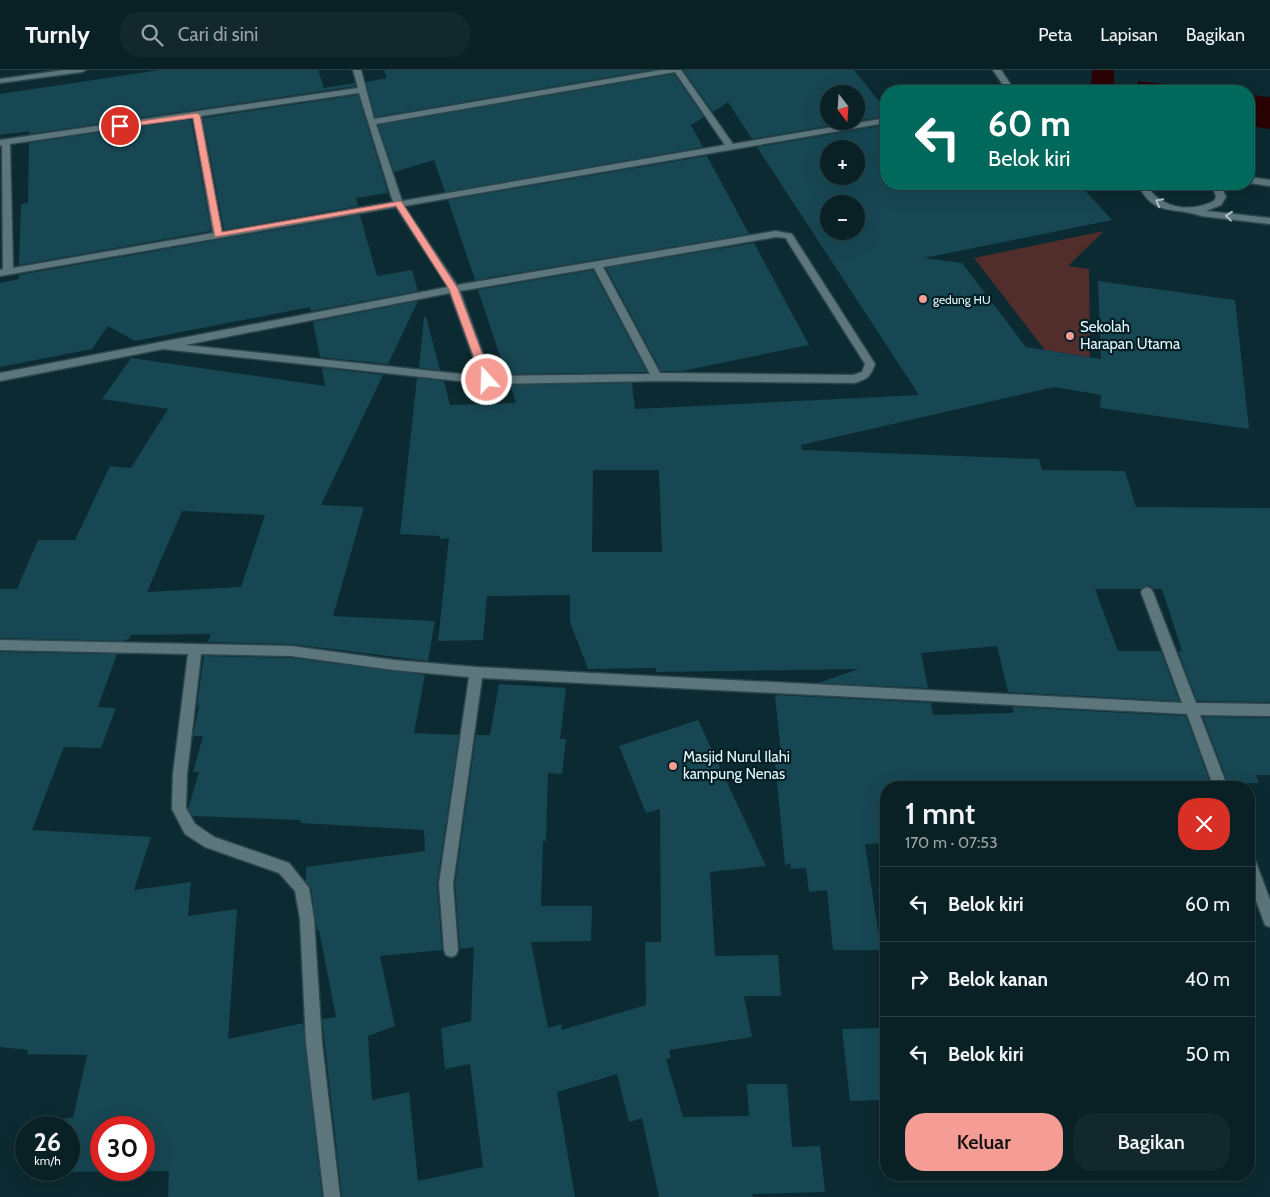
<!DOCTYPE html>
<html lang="id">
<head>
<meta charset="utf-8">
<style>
  :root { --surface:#092025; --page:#12282d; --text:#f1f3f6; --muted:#99a3a7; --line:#293e42; --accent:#f59c95 }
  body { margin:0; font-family:Cabin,sans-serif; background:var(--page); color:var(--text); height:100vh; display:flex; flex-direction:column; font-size:19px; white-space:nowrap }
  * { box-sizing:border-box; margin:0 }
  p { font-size:16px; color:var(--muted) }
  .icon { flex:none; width:28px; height:28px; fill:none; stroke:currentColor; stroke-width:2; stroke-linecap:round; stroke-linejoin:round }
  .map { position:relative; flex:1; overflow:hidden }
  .panel { position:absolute; left:880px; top:711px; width:375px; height:400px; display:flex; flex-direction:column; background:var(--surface); border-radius:20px; box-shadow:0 5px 20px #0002,0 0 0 1px var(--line) }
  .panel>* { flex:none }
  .hud { position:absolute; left:880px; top:15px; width:375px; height:105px; border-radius:20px; box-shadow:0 5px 20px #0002,0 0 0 1px var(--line); background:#00695c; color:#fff; overflow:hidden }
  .needle { width:32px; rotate:163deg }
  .controls { position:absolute; left:820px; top:15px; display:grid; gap:10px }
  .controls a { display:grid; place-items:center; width:45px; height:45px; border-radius:50%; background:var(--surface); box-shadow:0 5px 20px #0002,0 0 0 1px var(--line); font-size:25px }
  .speed { position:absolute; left:15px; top:1046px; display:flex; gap:10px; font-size:25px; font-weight:700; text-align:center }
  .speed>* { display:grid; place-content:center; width:65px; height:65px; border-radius:50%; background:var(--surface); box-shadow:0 5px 20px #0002,0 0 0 1px var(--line); line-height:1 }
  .speed small { font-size:12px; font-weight:400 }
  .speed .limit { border:8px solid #d22; background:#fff; color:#111 }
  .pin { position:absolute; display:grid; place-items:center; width:42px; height:42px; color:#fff; margin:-21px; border:2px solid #fff; border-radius:50%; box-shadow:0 1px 5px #0007 }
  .me { position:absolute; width:55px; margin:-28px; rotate:340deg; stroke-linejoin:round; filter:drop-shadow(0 0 4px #0008) }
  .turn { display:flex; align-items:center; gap:18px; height:105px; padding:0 25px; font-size:22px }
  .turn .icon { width:65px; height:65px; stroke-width:2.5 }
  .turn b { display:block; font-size:35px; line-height:42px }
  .round { display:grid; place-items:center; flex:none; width:52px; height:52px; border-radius:20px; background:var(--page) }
  .summary { display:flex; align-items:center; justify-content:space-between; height:85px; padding:0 25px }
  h1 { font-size:30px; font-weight:600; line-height:38px }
  .cta { display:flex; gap:10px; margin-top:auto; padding:10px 25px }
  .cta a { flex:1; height:58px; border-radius:20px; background:var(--accent); color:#111; font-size:20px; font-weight:600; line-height:58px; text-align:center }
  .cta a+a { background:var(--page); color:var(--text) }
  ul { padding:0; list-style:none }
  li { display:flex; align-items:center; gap:15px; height:75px; padding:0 25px; border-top:1px solid var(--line) }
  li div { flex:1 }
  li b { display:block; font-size:19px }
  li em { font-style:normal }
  header { display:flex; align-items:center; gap:30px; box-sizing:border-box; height:70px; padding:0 25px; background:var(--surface); border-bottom:1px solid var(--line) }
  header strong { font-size:24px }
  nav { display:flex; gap:28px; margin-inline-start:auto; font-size:18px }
  .search { width:350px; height:45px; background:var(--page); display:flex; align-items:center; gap:12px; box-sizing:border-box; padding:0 18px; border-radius:20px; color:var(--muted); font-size:19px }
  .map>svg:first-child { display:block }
</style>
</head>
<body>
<header>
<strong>Turnly</strong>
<div class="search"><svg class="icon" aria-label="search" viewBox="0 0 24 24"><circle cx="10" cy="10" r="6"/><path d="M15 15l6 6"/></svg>Cari di sini</div>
<nav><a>Peta</a><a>Lapisan</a><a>Bagikan</a></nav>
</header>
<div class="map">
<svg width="1270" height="1127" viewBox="0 0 1270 1127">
  <rect width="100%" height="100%" fill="#0c2a31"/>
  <path fill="#512e2b" d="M1104,161L1068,196L1089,199L1090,287L1045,280L974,188Z"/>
  <g fill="#290203">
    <path d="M1092,0H1114V18L1103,21L1091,16Z"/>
    <path d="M1138,11L1222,21H1137Z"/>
    <path d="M1249,25L1270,27V59L1249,56Z"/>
  </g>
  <g fill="#174753" fill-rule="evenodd">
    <path d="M160,0H318L324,18L355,13L356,16L29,64V61L0,65V24Z"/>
    <path d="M384,0H650L375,47L366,12L387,8Z"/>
    <path d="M683,0H854L886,40V46L856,51V24H829V51H856L752,69L728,32L713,42Z"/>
    <path d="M674,4L704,47L691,55L703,77L445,122L434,90L394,102L378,55Z"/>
    <path d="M358,25L388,123L356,128L358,136L224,160L203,48Z"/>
    <path d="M191,49L211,161L19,195L21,134L28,133L29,73Z"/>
    <path d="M886,55V114H1079L1112,150L924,188L962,193L1026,277L1101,289L1098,211L1235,230L1249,359L1100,338L1101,325L1054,317L801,375L802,380L1039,389L1042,400L1125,401L1136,437L1270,438V632L1197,631L1178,581H1182L1162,519H1153L1148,515L1141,519H1095L1118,581H1161L1179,631L1008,622L997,576L921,583L928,618L818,613L859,599L656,602V598L588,599L570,552V525L487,526L483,570L438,571L449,468L440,469V466L400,464L417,308L444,311L450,335L516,333L510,315L632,313L635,339L919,325L757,77ZM829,79H856V106H829ZM829,134H856V161H829ZM593,400H659L662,482H592Z"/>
    <path d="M707,86L749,164L475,210L448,130Z"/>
    <path d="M360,145L377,206L412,200L418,221L311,241L310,237L135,271L108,256L92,279L0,297V213L19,209V205Z"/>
    <path d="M754,173L809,275L682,301H661L606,198Z"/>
    <path d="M593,200L647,302L506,304L478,220Z"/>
    <path d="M418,231L388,294L320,287L313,252Z"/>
    <path d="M424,247H426L440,300L419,298Z"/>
    <path d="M131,288L325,316L322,298L383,305L321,435L364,437L333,546L435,551L428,591L291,574L208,572L211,564L131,565L129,569L122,571L0,568V519H17L38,470H75L110,396L131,398L168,339L102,329ZM182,441L265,445L241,517L147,522Z"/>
    <path d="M0,582L117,584L98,637L116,638L101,678L64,677L32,760L151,767L134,820L191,812L188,846L237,839L228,969L303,953L322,1127H168L169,1101L50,1102L51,1100H69V1058H63L65,1048H73L87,985L27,984L28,980L0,977ZM101,1058H144V1100H101Z"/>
    <path d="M204,586L291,588L425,605L414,663L459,665L437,814L442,880L380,886L395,956L368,966L372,1030L409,1022L418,1111L483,1097L470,994L445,999L441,958L471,951L474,877L460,879L455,814L476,665H490L499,614L566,618L560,669H566L562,704L548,703L546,771H543L541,836H592L591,871L531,872L548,958L561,954L562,960L646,935L645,872H661L660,739L646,743L619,676L698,650L766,796L710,802L715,886L778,885L781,926H744L752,967L669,980L671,988L666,989L683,1047L749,1046L747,1014H787L792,1077L820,1076L825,1122L752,1124L753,1127H659L642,1048L629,1052L617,1004L557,1022L575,1127H342L322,949L336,947L319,860H317L311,818L306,812V797L425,781L424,760L301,753L300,750L192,746L188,739L199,702H193L203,666H193L199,635H197Z"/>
    <path d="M778,625L931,633L933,645L1011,643L1014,642L1012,637L1186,646L1210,713H1204L1206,718H1153L1152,714L1055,716L1056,718H886V773L865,774L881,880H833L827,820L809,822L806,798L791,799L790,794L785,795L775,692H782L775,626Z"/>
    <path d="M1203,647L1270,648V705H1256L1259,713H1228Z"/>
    <path d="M886,958V1030L850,1031L842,959Z"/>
  </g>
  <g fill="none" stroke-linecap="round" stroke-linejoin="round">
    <g stroke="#2b474d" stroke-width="3">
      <g id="minor">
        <path d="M64,0H86L82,2L0,13V9Z"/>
        <path d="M353,0H361L374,49L661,0H681L733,74L886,48V53L404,136L457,215L776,161L792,164L875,294C870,307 868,309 854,313L657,311L487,314L163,279L0,311V303L448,217L396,137L0,206V200L3,199L2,75L0,76V70L358,18ZM675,2L725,75L402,131L376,54ZM359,23L393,132L222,162L201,46ZM193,47L213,163L13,198L10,74ZM776,167L786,168L788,172L865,294L862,302L853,305L660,303L603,197ZM594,198L650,304L491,306L460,221ZM450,223L480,306L185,275Z"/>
        <path d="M993,0H1001L1015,21H1007Z"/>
        <path d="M1249,107L1270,110V116L1249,113Z"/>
        <path d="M1138,114H1146C1160,139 1190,143 1214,131L1216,127L1212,114H1220L1226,127L1221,135L1206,141L1270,148V154L1201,146C1176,136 1153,148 1138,114Z"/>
        <path d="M1147,517L1151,519L1153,522L1196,633L1270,634V646L1200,645L1228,718H1214L1187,644L482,608L453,814L458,880L456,885L451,887L446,885L444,880L439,814L469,607L394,600L291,586L201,584L187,704L186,738L195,754L214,767L289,793L309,818L314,849L322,973L340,1127H324L306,973L300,849L295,821L279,803L205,777L185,764L172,739L173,704L188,584L0,580V570L291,576L394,590L476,597L1182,633L1141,522L1143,519Z"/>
        <path d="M1249,785L1254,787L1270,830V857L1265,855L1249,811Z"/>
      </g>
    </g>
    <use href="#minor" fill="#5d767c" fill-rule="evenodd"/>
  </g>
  <defs><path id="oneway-chevron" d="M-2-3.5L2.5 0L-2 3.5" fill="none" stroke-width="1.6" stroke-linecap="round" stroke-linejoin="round" transform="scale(1.25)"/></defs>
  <g stroke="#b0c4c9">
    <use href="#oneway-chevron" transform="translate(1159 132) rotate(-152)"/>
    <use href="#oneway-chevron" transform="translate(1229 146) rotate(-173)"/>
  </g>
  <path fill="#f59c95" stroke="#9f6561" d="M197,43L200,45L222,162L401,131L458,219L492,310L491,313L487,314L482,310L449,219L396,136L215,167L193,48L120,58L117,56L120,54Z"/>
  <g fill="#f59c95" stroke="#032027" stroke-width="2">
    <circle cx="923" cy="229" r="5"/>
    <circle cx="1070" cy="266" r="5"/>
    <circle cx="673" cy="696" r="5"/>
  </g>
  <g text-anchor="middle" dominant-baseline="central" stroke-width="4.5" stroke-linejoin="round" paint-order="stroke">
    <g font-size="12" fill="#e7f8fc" stroke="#032027" text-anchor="start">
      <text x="933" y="229">gedung HU</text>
    </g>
    <g font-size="15" fill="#e7f8fc" stroke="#032027" text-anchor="start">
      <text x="1080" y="257">Sekolah<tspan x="1080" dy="17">Harapan Utama</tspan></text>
      <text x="683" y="687">Masjid Nurul Ilahi<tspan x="683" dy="17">kampung Nenas</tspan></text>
    </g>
  </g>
</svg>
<div class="controls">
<a><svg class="needle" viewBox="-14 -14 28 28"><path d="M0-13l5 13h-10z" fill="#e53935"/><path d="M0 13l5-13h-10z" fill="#99a3a7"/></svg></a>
<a>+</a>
<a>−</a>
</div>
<div class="speed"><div>26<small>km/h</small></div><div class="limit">30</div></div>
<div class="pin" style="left:120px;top:56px;background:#d93025"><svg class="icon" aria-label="arrive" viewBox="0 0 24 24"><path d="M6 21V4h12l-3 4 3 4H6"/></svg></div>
<svg class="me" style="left:487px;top:310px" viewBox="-20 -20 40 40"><circle r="17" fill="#f59c95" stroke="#fff" stroke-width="3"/><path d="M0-11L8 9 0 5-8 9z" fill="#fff"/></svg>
<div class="hud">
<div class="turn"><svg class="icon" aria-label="left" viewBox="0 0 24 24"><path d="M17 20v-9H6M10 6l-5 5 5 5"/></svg><div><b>60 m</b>Belok kiri</div></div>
</div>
<section class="panel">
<div class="summary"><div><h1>1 mnt</h1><p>170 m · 07:53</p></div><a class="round" style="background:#d93025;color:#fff"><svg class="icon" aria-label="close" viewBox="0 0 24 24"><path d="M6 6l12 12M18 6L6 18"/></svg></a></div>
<ul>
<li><svg class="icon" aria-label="left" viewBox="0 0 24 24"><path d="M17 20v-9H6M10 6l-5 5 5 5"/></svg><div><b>Belok kiri</b></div><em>60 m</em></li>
<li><svg class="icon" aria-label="right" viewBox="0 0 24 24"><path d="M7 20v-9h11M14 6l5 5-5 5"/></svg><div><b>Belok kanan</b></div><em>40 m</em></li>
<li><svg class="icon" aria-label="left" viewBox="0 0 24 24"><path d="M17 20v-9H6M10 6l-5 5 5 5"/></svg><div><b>Belok kiri</b></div><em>50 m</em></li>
</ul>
<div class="cta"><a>Keluar</a><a>Bagikan</a></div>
</section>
</div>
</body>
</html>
